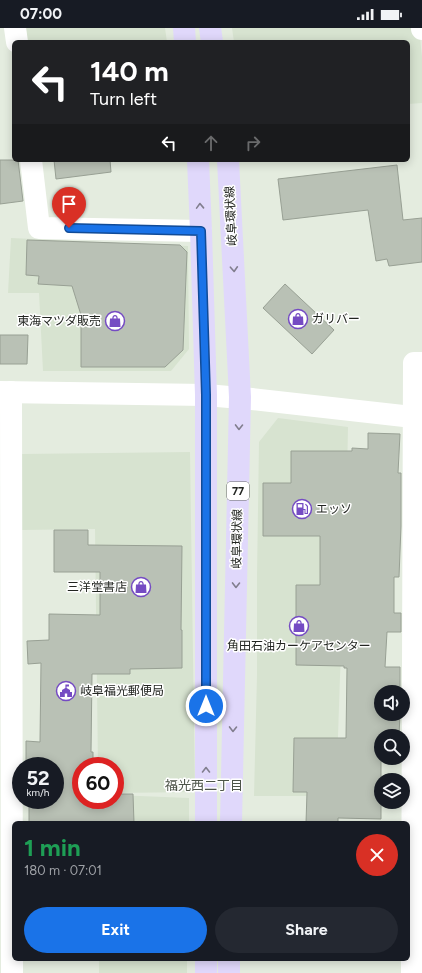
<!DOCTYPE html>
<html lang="en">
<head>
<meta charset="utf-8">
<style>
  :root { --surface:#171b24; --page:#242831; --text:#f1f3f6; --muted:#9ea1a6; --accent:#1a73e8 }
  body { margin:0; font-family:Figtree,"Noto Sans JP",sans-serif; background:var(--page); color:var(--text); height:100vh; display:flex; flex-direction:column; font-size:15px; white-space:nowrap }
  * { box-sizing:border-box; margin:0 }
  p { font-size:13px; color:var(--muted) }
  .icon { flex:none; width:22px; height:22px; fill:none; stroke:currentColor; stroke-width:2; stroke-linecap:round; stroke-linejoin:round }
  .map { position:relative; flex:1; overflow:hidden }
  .sheet { position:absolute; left:12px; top:793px; width:398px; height:140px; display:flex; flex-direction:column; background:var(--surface); border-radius:6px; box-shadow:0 2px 10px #0003 }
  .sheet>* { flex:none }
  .guide { position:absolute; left:12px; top:12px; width:398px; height:122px; border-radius:6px; box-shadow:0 2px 10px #0003; background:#202124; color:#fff; overflow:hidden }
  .tools { position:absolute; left:374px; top:657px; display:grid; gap:8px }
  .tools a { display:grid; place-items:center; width:36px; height:36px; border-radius:50%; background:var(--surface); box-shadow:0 2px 10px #0003; font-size:20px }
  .speed { position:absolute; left:12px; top:729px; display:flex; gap:8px; font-size:20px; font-weight:700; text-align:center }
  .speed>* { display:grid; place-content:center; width:52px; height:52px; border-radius:50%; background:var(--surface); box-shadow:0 2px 10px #0003; line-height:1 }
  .speed small { font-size:10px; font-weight:400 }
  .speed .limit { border:6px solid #d22; background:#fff; color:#111 }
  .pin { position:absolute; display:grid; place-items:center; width:34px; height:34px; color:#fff; margin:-41px -17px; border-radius:50% 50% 50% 0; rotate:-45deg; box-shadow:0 0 4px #0007 }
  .pin .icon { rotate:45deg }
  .me { position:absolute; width:44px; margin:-22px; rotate:0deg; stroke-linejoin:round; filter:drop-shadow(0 0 3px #0008) }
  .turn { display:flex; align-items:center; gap:14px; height:84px; padding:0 12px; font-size:18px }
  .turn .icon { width:52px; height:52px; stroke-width:2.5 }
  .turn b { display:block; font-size:28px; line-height:34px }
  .lanes { display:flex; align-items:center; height:38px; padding:0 12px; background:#0003; justify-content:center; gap:20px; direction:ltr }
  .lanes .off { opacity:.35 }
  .round { display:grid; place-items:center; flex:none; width:42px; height:42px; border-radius:21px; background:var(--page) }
  .headline { display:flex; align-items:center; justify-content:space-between; height:68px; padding:0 12px }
  h1 { font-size:24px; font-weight:700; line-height:30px; color:#1e9e55 }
  .primary-button { display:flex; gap:8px; margin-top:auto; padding:8px 12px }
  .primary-button a { flex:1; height:46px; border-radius:24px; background:var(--accent); color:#fff; font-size:16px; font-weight:700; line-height:46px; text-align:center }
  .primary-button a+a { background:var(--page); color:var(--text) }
  .status { display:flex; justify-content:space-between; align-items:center; height:28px; padding:0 20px; background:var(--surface); direction:ltr }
  .status svg { height:11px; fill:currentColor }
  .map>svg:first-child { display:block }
</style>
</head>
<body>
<div class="status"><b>07:00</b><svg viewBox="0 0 49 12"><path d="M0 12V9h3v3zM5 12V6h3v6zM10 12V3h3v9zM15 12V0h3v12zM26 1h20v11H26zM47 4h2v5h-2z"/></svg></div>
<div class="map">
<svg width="422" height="945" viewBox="0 0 422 945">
  <rect width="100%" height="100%" fill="#e4ecdf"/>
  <g fill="#d7e3d0">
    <path d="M26,0H165L167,14H27Z"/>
    <path d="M232,0H419L422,29V75L408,76V14H234Z"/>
    <path d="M11,210L188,218L189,321L171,343H43L39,265H8Z"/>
    <path d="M278,390L348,399L345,550L340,648L336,768H254L257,647V548L259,414Z"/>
    <path d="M190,424L195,764L115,765V738H98L95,501L22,502V426Z"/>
    <path d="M115,767L189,770V795H95L115,772Z"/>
    <rect x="99" y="931" width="88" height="14"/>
  </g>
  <g fill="#b9c1b5" stroke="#98a094">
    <path d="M0,132H18L23,173L0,176Z"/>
    <path d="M54,132H110L111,144L56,151Z"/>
    <path d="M397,137L403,192L422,190V234L389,238L387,231L376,233L368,182L283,192L278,151Z"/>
    <path d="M27,212L180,217L187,224L183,322L165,339H81V287L72,258L38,256L39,248L26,247Z"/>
    <path d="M285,256L334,302L312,326L263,280Z"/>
    <path d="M0,307H28L27,336H0Z"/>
    <path d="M368,405L400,406L398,445H401V498L399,549H394V585H401V604H387L385,639H400V664H381V686H400L399,708H381V730H399V733L381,732V791L338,790V795H306L307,764H293L294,710H346L347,640H344V638L296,637V557H320V508H263V455H291V423H352V420L368,421Z"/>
    <path d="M54,502H88V517L182,518L181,602H182V640L130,641V646H92L91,724H93V738H81V772H115V766H133L134,795H29V772H55V738H50V734H26V713L40,714L41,635L28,636L27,613L49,612V586L100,587V544H54Z"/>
  </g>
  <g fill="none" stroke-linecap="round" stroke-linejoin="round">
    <g stroke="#fff" stroke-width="22">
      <path d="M15,0L17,14"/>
      <path d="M422,0V1"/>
      <path d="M31,132L39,200L201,203"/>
      <path d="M0,364L206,367L252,371L422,390"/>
      <path d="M11,364L12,945"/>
      <path d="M412,945L414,335H422"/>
    </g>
    <g stroke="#e0d8fb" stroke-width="22">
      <path d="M184,0L185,14"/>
      <path d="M210,0L212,14"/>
      <path d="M198,132L201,203L206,367V795"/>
      <path d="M228,132L240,369L231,795"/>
      <path d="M206,931V945"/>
      <path d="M229,931V945"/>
    </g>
  </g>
  <defs><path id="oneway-chevron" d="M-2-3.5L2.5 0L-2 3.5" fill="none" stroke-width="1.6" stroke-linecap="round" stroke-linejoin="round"/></defs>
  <g stroke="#817e8e">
    <use href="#oneway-chevron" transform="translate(200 178) rotate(-92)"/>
    <use href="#oneway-chevron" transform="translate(234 241) rotate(87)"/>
    <use href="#oneway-chevron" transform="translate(239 399) rotate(91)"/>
    <use href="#oneway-chevron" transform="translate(236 557) rotate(91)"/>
    <use href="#oneway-chevron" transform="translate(233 701) rotate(91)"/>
    <use href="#oneway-chevron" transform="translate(206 742) rotate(-90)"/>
  </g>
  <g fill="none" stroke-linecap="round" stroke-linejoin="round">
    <g stroke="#114b97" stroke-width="10">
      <path id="route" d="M69,200L201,203L206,367V678"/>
    </g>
    <use href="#route" stroke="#1a73e8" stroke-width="7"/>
  </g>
  <defs>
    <g id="shop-ring" transform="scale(1)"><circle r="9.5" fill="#fff" stroke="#754bc3" stroke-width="1.5"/><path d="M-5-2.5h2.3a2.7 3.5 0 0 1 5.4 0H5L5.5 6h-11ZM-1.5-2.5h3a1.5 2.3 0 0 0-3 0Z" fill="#754bc3"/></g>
    <g id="fuel-ring" transform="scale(1)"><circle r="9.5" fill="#fff" stroke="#754bc3" stroke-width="1.5"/><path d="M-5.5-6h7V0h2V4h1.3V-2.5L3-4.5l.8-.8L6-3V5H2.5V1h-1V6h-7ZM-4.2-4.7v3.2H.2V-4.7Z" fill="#754bc3"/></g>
    <g id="civic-ring" transform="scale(1)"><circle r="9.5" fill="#fff" stroke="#754bc3" stroke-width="1.5"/><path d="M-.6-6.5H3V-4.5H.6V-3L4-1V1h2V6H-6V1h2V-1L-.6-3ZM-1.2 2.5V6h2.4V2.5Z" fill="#754bc3"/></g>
  </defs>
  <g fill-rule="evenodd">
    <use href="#shop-ring" x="298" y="291"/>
    <use href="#shop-ring" x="115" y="293"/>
    <use href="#fuel-ring" x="302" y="481"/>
    <use href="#shop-ring" x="141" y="559"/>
    <use href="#shop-ring" x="299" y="598"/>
    <use href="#civic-ring" x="66" y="663"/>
  </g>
  <g text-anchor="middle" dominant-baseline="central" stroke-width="3" stroke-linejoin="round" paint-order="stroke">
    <rect fill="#fff" stroke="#646664" stroke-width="1" x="227" y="454" width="22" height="18" rx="3"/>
    <g font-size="11" font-weight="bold" fill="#222521">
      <text x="238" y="463">77</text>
    </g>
    <g font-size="12" fill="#222521" stroke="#fff">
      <text transform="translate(231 188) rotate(-93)">岐阜環状線</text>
      <text transform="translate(237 511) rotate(-89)">岐阜環状線</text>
    </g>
    <g font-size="12" fill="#222521" stroke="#fff" text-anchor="start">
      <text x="312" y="291">ガリバー</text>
      <text x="101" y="293" text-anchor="end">東海マツダ販売</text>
      <text x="316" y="481">エッソ</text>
      <text x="127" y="559" text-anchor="end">三洋堂書店</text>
      <text x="299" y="618" text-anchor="middle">角田石油カーケアセンター</text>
      <text x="80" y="663">岐阜福光郵便局</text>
    </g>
    <g font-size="13" fill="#4d5449" stroke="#fff">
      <text x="204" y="757">福光西二丁目</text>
    </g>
  </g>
</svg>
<div class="tools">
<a><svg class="icon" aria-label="sound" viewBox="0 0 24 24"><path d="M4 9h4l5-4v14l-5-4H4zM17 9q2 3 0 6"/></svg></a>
<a><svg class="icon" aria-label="search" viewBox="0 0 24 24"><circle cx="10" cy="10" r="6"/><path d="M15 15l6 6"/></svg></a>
<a><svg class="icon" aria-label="layers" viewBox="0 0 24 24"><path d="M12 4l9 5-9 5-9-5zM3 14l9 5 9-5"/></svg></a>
</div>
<div class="speed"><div>52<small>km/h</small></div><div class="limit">60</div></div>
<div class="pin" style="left:69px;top:200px;background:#d93025"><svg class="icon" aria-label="arrive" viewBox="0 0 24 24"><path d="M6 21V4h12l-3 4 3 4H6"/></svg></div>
<svg class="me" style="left:206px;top:678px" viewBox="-20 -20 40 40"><circle r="17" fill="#1a73e8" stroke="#fff" stroke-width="3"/><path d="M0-11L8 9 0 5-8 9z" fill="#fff"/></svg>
<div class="guide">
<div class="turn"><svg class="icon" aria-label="left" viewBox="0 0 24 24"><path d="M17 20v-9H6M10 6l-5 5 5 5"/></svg><div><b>140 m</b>Turn left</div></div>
<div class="lanes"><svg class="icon" aria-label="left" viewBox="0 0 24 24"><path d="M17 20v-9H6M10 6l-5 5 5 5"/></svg><svg class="icon off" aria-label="ahead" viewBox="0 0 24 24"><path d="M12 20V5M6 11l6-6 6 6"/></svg><svg class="icon off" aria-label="right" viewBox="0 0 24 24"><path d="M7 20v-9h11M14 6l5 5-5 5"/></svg></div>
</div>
<section class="sheet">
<div class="headline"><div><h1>1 min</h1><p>180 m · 07:01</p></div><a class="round" style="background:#d93025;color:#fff"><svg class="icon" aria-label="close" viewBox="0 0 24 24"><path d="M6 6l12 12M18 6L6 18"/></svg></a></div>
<div class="primary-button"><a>Exit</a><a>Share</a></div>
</section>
</div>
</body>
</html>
